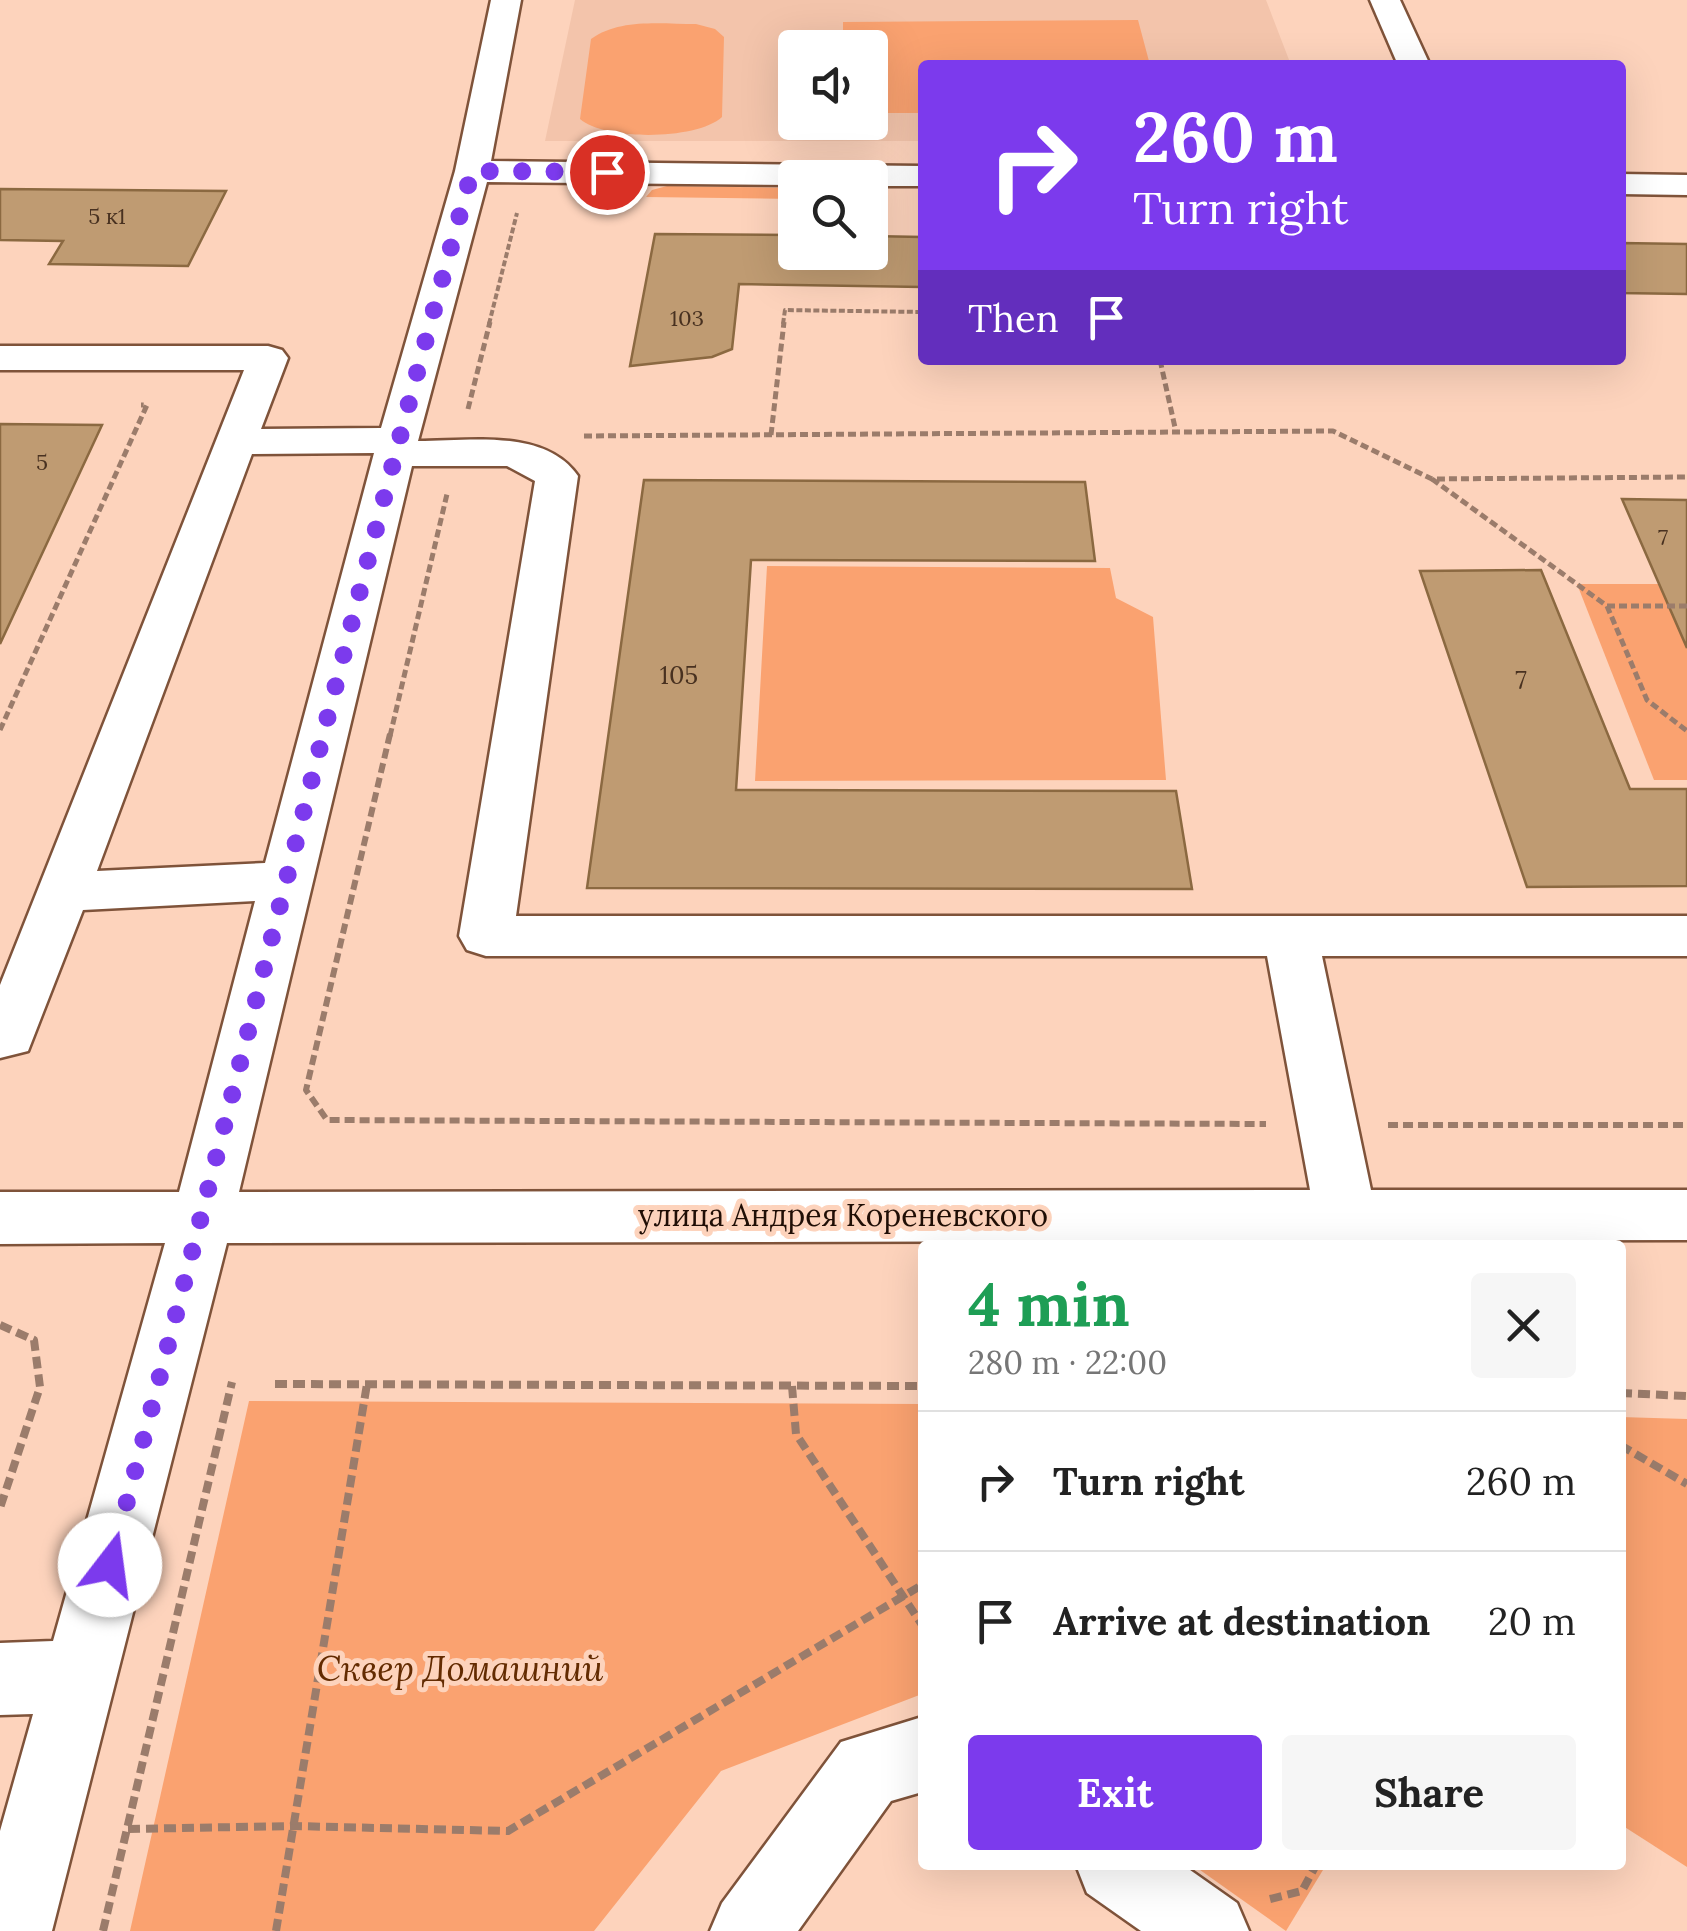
<!DOCTYPE html>
<html lang="en">
<head>
<meta charset="utf-8">
<style>
  :root { --surface:#fff; --page:#f6f6f6; --text:#222; --muted:#767676; --line:#e0e0e0; --accent:#7c3aed }
  body { margin:0; font-family:Lora,serif; background:var(--page); color:var(--text); height:100vh; display:flex; flex-direction:column; font-size:38px; white-space:nowrap }
  * { box-sizing:border-box; margin:0 }
  p { font-size:32px; color:var(--muted) }
  .icon { flex:none; width:55px; height:55px; fill:none; stroke:currentColor; stroke-width:2; stroke-linecap:round; stroke-linejoin:round }
  .map { position:relative; flex:1; overflow:hidden }
  .drawer { position:absolute; left:918px; top:1240px; width:708px; height:630px; display:flex; flex-direction:column; background:var(--surface); border-radius:10px; box-shadow:0 10px 40px #0002 }
  .drawer>* { flex:none }
  .top-card { position:absolute; left:918px; top:60px; width:708px; height:305px; border-radius:10px; box-shadow:0 10px 40px #0002; background:#7c3aed; color:#fff; overflow:hidden }
  .buttons { position:absolute; left:778px; top:30px; display:grid; gap:20px }
  .buttons a { display:grid; place-items:center; width:110px; height:110px; border-radius:10px; background:var(--surface); box-shadow:0 10px 40px #0002; font-size:50px }
  .pin { position:absolute; display:grid; place-items:center; width:85px; height:85px; color:#fff; margin:-42px; border:5px solid #fff; border-radius:50%; box-shadow:0 2px 10px #0007 }
  .me { position:absolute; width:110px; margin:-55px; rotate:15deg; stroke-linejoin:round; filter:drop-shadow(0 0 8px #0008) }
  .turn { display:flex; align-items:center; gap:35px; height:210px; padding:0 50px; font-size:45px }
  .turn .icon { width:130px; height:130px; stroke-width:2.5 }
  .turn b { display:block; font-size:70px; line-height:85px }
  .then { display:flex; align-items:center; height:95px; padding:0 50px; background:#0003; gap:20px; font-size:38px }
  .round { display:grid; place-items:center; flex:none; width:105px; height:105px; border-radius:10px; background:var(--page) }
  .headline { display:flex; align-items:center; justify-content:space-between; height:170px; padding:0 50px }
  h1 { font-size:60px; font-weight:700; line-height:75px; color:#1e9e55 }
  .action { display:flex; gap:20px; margin-top:auto; padding:20px 50px }
  .action a { flex:1; height:115px; border-radius:10px; background:var(--accent); color:#fff; font-size:40px; font-weight:700; line-height:115px; text-align:center }
  .action a+a { background:var(--page); color:var(--text) }
  ul { padding:0; list-style:none }
  li { display:flex; align-items:center; gap:30px; height:140px; padding:0 50px; border-top:2px solid var(--line) }
  li div { flex:1 }
  li b { display:block; font-size:38px }
  li em { font-style:normal }
  .map>svg:first-child { display:block }
</style>
</head>
<body>
<div class="map">
<svg width="1687" height="1931" viewBox="0 0 1687 1931">
  <rect width="100%" height="100%" fill="#fdd3bc"/>
  <path fill="#f3c4ab" fill-rule="evenodd" d="M575,0H1266L1291,65H922V141H545ZM795,48H870V122H795Z"/>
  <g fill="#faa270">
    <path d="M1138,20L1150,65H922V113H870V48L843,47V22Z"/>
    <path d="M696,24L715,29L724,37L722,117C697,140 606,141 580,119L591,39C620,18 661,24 696,24Z"/>
    <path d="M667,186L795,188V199L646,197L652,190Z"/>
    <path d="M767,566L1110,568L1116,598L1153,617L1166,780L755,781Z"/>
    <path d="M1577,584H1687V780H1654Z"/>
    <path d="M249,1401L922,1404V1694L721,1771L594,1931H130Z"/>
    <path d="M1620,1417L1687,1419V1867L1620,1824Z"/>
    <path d="M1193,1865H1326L1286,1931Z"/>
  </g>
  <g fill="#bf9b72" stroke="#8b6941" stroke-width="2.5">
    <path d="M0,189L226,191L188,266L49,264L63,241L0,240Z"/>
    <path d="M655,234L795,235V252H870V236L922,237V287L739,284L732,349L712,357L630,366Z"/>
    <path d="M1620,243L1687,244V294L1620,293Z"/>
    <path d="M0,424L102,425L0,644Z"/>
    <path d="M644,480L1085,482L1095,561L751,560L736,790L1176,791L1192,889L587,888Z"/>
    <path d="M1622,499L1687,500V648Z"/>
    <path d="M1541,570L1630,789H1687V886L1527,887L1420,571Z"/>
  </g>
  <g fill="none" stroke-linecap="round" stroke-linejoin="round">
    <g stroke="#7f533a" stroke-width="5">
      <g id="minor">
        <path d="M491,0H521L491,161L922,166V186H870V178H795V185L487,182L418,441C469,441 545,428 578,476L516,916H1687V956H1322L1371,1190H1687V1240L227,1243L52,1931H0V1831L33,1714L0,1715V1643L53,1641L165,1243L0,1244V1192H179L255,901L83,910L28,1051L0,1058V985L244,370H0V346H268L282,350L288,358L261,429L381,428L455,171ZM374,453L265,863L97,871L252,454ZM412,466H507L535,481L459,936L467,950L486,956H1267L1310,1190L239,1192Z"/>
        <path d="M1370,0H1400L1430,65H1398Z"/>
        <path d="M1620,174L1687,175V195L1620,194Z"/>
        <path d="M922,1717V1792L891,1801L798,1931H710L722,1903L841,1742Z"/>
        <path d="M1076,1865H1183L1237,1903L1249,1931H1141L1087,1893Z"/>
      </g>
    </g>
    <g stroke="#9b7c6b" stroke-width="4" stroke-dasharray="6 2.5" stroke-linecap="butt">
      <path d="M489,324L517,213"/>
      <path d="M783,324L785,310L922,312"/>
    </g>
    <g stroke="#9b7c6b" stroke-width="5" stroke-dasharray="8 4" stroke-linecap="butt">
      <path d="M1160,360L1176,432"/>
      <path d="M468,409L490,322"/>
      <path d="M771,435L784,322"/>
      <path d="M584,436L1333,431L1432,479L1687,477"/>
      <path d="M1432,479L1607,606L1647,700L1687,731"/>
      <path d="M1607,606H1687"/>
      <path d="M0,730L147,405H141"/>
      <path d="M390,736L447,494"/>
    </g>
    <g stroke="#9b7c6b" stroke-width="6" stroke-dasharray="10 5" stroke-linecap="butt">
      <path d="M390,734L306,1090L327,1120L1266,1124"/>
      <path d="M1388,1125H1687"/>
    </g>
    <g stroke="#9b7c6b" stroke-width="8" stroke-dasharray="12 6" stroke-linecap="butt">
      <path d="M0,1325L34,1340L40,1387L0,1508"/>
      <path d="M275,1384L922,1386"/>
      <path d="M792,1386L796,1434L922,1625"/>
      <path d="M1620,1393L1687,1396"/>
      <path d="M1620,1445L1687,1484"/>
      <path d="M128,1829L293,1826L508,1831L922,1585"/>
      <path d="M1270,1899L1302,1891L1316,1865"/>
      <path d="M103,1931L232,1382"/>
      <path d="M276,1931L367,1384"/>
    </g>
    <use href="#minor" fill="#fff" fill-rule="evenodd"/>
  </g>
  <g fill="none" stroke-linecap="round" stroke-linejoin="round">
    <path stroke="#7c3aed" stroke-width="18" stroke-dasharray="0 32.4" d="M110,1565C235,1101 343,634 472,171L607,172"/>
  </g>
  <g text-anchor="middle" dominant-baseline="central" stroke-width="10" stroke-linejoin="round" paint-order="stroke">
    <g font-size="22" fill="#483120">
      <text x="107" y="216">5 к1</text>
      <text x="687" y="318">103</text>
      <text x="42" y="462">5</text>
      <text x="1663" y="537">7</text>
    </g>
    <g font-size="25" fill="#483120">
      <text x="679" y="675">105</text>
      <text x="1521" y="680">7</text>
    </g>
    <g font-size="30" fill="#200e05" stroke="#fdd3bc">
      <text x="843" y="1215">улица Андрея Кореневского</text>
    </g>
    <g font-size="35" font-style="italic" fill="#632b01" stroke="#fdd3bc">
      <text x="460" y="1668">Сквер Домашний</text>
    </g>
  </g>
</svg>
<div class="buttons">
<a><svg class="icon" aria-label="sound" viewBox="0 0 24 24"><path d="M4 9h4l5-4v14l-5-4H4zM17 9q2 3 0 6"/></svg></a>
<a><svg class="icon" aria-label="search" viewBox="0 0 24 24"><circle cx="10" cy="10" r="6"/><path d="M15 15l6 6"/></svg></a>
</div>
<div class="pin" style="left:607px;top:172px;background:#d93025"><svg class="icon" aria-label="arrive" viewBox="0 0 24 24"><path d="M6 21V4h12l-3 4 3 4H6"/></svg></div>
<svg class="me" style="left:110px;top:1565px" viewBox="-20 -20 40 40"><circle r="19" fill="#fff"/><path d="M0-13L10 11 0 6-10 11z" fill="#7c3aed"/></svg>
<div class="top-card">
<div class="turn"><svg class="icon" aria-label="right" viewBox="0 0 24 24"><path d="M7 20v-9h11M14 6l5 5-5 5"/></svg><div><b>260 m</b>Turn right</div></div>
<div class="then">Then<svg class="icon" aria-label="arrive" viewBox="0 0 24 24"><path d="M6 21V4h12l-3 4 3 4H6"/></svg></div>
</div>
<section class="drawer">
<div class="headline"><div><h1>4 min</h1><p>280 m · 22:00</p></div><a class="round"><svg class="icon" aria-label="close" viewBox="0 0 24 24"><path d="M6 6l12 12M18 6L6 18"/></svg></a></div>
<ul>
<li><svg class="icon" aria-label="right" viewBox="0 0 24 24"><path d="M7 20v-9h11M14 6l5 5-5 5"/></svg><div><b>Turn right</b></div><em>260 m</em></li>
<li><svg class="icon" aria-label="arrive" viewBox="0 0 24 24"><path d="M6 21V4h12l-3 4 3 4H6"/></svg><div><b>Arrive at destination</b></div><em>20 m</em></li>
</ul>
<div class="action"><a>Exit</a><a>Share</a></div>
</section>
</div>
</body>
</html>
